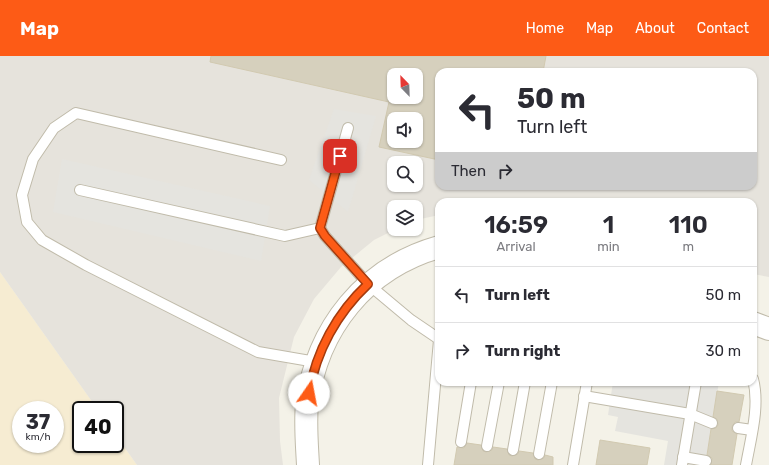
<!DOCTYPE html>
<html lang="en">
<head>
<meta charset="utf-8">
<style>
  :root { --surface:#fff; --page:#f2f2f3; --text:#2b2b33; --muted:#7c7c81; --line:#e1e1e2; --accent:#fd5b16 }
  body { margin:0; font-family:Rubik,sans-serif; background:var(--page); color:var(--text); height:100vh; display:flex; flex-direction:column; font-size:15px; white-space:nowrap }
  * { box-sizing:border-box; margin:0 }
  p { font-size:13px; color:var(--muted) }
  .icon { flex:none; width:22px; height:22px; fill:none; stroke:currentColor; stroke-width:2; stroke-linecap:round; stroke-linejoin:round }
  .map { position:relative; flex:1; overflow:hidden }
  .side { position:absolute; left:435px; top:142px; width:322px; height:188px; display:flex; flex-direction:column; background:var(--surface); border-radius:12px; box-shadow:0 1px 3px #0004 }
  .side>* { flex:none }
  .hud { position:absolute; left:435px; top:12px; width:322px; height:122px; border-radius:12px; box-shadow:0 1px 3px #0004; background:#fff; color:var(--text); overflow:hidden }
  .needle { width:26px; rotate:337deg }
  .controls { position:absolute; left:387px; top:12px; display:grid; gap:8px }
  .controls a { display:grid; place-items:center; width:36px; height:36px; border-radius:8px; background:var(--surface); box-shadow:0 1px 3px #0004; font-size:20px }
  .speed { position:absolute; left:12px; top:345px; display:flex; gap:8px; font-size:20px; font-weight:700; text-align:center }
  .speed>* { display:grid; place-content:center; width:52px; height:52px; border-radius:50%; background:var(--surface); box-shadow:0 1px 3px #0004; line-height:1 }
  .speed small { font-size:10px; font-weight:400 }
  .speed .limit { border:2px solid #111; border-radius:6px; background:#fff; color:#111 }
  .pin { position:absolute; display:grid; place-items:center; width:34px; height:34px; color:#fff; margin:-17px; border-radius:8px; box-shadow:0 2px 6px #0006 }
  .me { position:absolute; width:44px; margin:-22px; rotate:12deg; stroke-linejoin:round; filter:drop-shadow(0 0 3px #0008) }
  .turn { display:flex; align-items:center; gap:14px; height:84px; padding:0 16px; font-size:18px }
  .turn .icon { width:52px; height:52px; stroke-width:2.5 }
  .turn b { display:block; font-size:28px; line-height:34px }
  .then { display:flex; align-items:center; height:38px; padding:0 16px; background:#0003; gap:8px; font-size:15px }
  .eta { display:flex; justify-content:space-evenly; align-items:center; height:68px; text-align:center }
  .eta b { font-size:24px; font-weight:600; line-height:28px }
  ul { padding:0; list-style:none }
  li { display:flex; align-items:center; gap:12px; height:56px; padding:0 16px; border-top:1px solid var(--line) }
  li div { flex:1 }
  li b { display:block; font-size:15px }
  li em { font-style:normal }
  header { display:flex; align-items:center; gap:24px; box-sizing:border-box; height:56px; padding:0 20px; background:var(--accent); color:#fff }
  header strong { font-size:19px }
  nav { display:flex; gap:22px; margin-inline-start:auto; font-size:14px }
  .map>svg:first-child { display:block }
</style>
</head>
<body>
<header>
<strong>Map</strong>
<nav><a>Home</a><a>Map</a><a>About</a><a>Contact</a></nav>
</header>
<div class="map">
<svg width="769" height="409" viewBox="0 0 769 409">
  <rect width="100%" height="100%" fill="#f4f2e8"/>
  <path fill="#f6ecd2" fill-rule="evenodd" d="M0,216L98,354H81V388H115V378L137,409H0ZM21,354H55V388H21Z"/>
  <path fill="#e6e3dc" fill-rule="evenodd" d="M0,0H769V221L753,218V146H439V159L416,164V151H394V173H396L374,184L341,211L314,243L294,281L279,342L280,385L283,409H137L115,378V354H98L0,216ZM439,16H753V130H439ZM394,19H416V41H394ZM394,63H416V85H394ZM394,107H416V129H394Z"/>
  <g fill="#e5e4df">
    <path d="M334,53L376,60L348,156L309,124Z"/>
    <path d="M62,103L270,150L261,205L53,156Z"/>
    <path d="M613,326H719L705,409H664L668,385L615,375L618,361L608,359Z"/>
  </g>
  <g fill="#d6d0bd" stroke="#d1c9b0" fill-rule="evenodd">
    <path d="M211,0H546L543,16H439V104L379,91L389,46L210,6ZM394,19H416V41H394ZM394,63H416V85H394Z"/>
    <path d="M717,335L744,339L739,366H735L732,371V375L737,378L732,409H711L712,402L707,399L711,373L716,372L718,369L717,363L713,361Z"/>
    <path d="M600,384L650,392L647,409H596Z"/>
    <path d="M467,387L481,389L483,395L486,396L492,394L493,391L507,393L509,399L512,400L518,398L519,395L533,397L535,403L538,404L544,402L545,399L553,401V409H454L457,391L464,392Z"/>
  </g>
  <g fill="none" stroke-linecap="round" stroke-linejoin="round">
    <g stroke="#c0bbaa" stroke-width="12">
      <g id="service">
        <path d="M281,104L76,57L54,72L33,103L22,139L27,166L42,184L86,209L258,296L316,306"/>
        <path d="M80,134L285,180L320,172L325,180L368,228L411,264L439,283"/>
        <path d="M320,172L348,72"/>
        <path d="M584,340L690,358L712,367"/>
        <path d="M738,372L752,374"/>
        <path d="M461,386L471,326"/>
        <path d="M487,390L499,326"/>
        <path d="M513,394L525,326"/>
        <path d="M539,398L552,326"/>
        <path d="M683,401L706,405"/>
        <path d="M428,409L439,284"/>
        <path d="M573,409L587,326"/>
        <path d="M682,409L696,326"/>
        <path d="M746,409C751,381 760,350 753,323"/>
      </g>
    </g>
    <g stroke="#c0bbaa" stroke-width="24">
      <g id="tertiary">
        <path d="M753,267L769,273"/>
        <path d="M308,409C307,389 305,368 307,348C317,272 365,212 439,191"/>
      </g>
    </g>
    <use href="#service" stroke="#fff" stroke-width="10"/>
    <use href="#tertiary" stroke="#fff" stroke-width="22"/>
  </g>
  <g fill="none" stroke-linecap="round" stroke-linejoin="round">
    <g stroke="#a43b0e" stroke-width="10">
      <path id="route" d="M309,337C316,295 337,257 368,228L325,180L320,172L340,100"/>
    </g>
    <use href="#route" stroke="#fd5b16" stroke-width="7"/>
  </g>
</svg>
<div class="controls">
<a><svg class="needle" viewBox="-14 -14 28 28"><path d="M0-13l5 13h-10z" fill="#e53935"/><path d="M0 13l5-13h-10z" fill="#7c7c81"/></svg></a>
<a><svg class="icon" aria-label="sound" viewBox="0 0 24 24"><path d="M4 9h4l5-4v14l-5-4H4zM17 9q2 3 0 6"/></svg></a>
<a><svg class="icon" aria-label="search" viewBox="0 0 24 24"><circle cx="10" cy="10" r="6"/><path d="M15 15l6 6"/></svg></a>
<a><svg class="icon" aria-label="layers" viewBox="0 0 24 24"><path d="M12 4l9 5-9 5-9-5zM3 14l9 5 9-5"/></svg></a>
</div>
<div class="speed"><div>37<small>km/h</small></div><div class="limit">40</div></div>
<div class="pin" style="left:340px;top:100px;background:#d93025"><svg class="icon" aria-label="arrive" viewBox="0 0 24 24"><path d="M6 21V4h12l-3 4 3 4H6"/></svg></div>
<svg class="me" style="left:309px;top:337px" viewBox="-20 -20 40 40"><circle r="19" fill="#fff"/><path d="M0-13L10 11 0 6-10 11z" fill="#fd5b16"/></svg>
<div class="hud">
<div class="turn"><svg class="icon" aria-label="left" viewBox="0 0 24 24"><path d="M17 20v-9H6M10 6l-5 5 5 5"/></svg><div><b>50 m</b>Turn left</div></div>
<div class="then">Then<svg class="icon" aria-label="right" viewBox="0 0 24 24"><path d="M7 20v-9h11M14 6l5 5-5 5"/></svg></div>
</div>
<section class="side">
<div class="eta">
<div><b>16:59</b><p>Arrival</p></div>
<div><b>1</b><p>min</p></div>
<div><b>110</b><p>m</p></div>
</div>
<ul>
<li><svg class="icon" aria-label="left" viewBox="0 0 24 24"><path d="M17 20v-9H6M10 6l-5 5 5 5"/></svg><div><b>Turn left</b></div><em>50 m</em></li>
<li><svg class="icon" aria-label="right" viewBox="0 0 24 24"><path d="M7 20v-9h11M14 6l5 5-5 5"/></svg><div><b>Turn right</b></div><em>30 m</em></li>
</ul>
</section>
</div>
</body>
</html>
